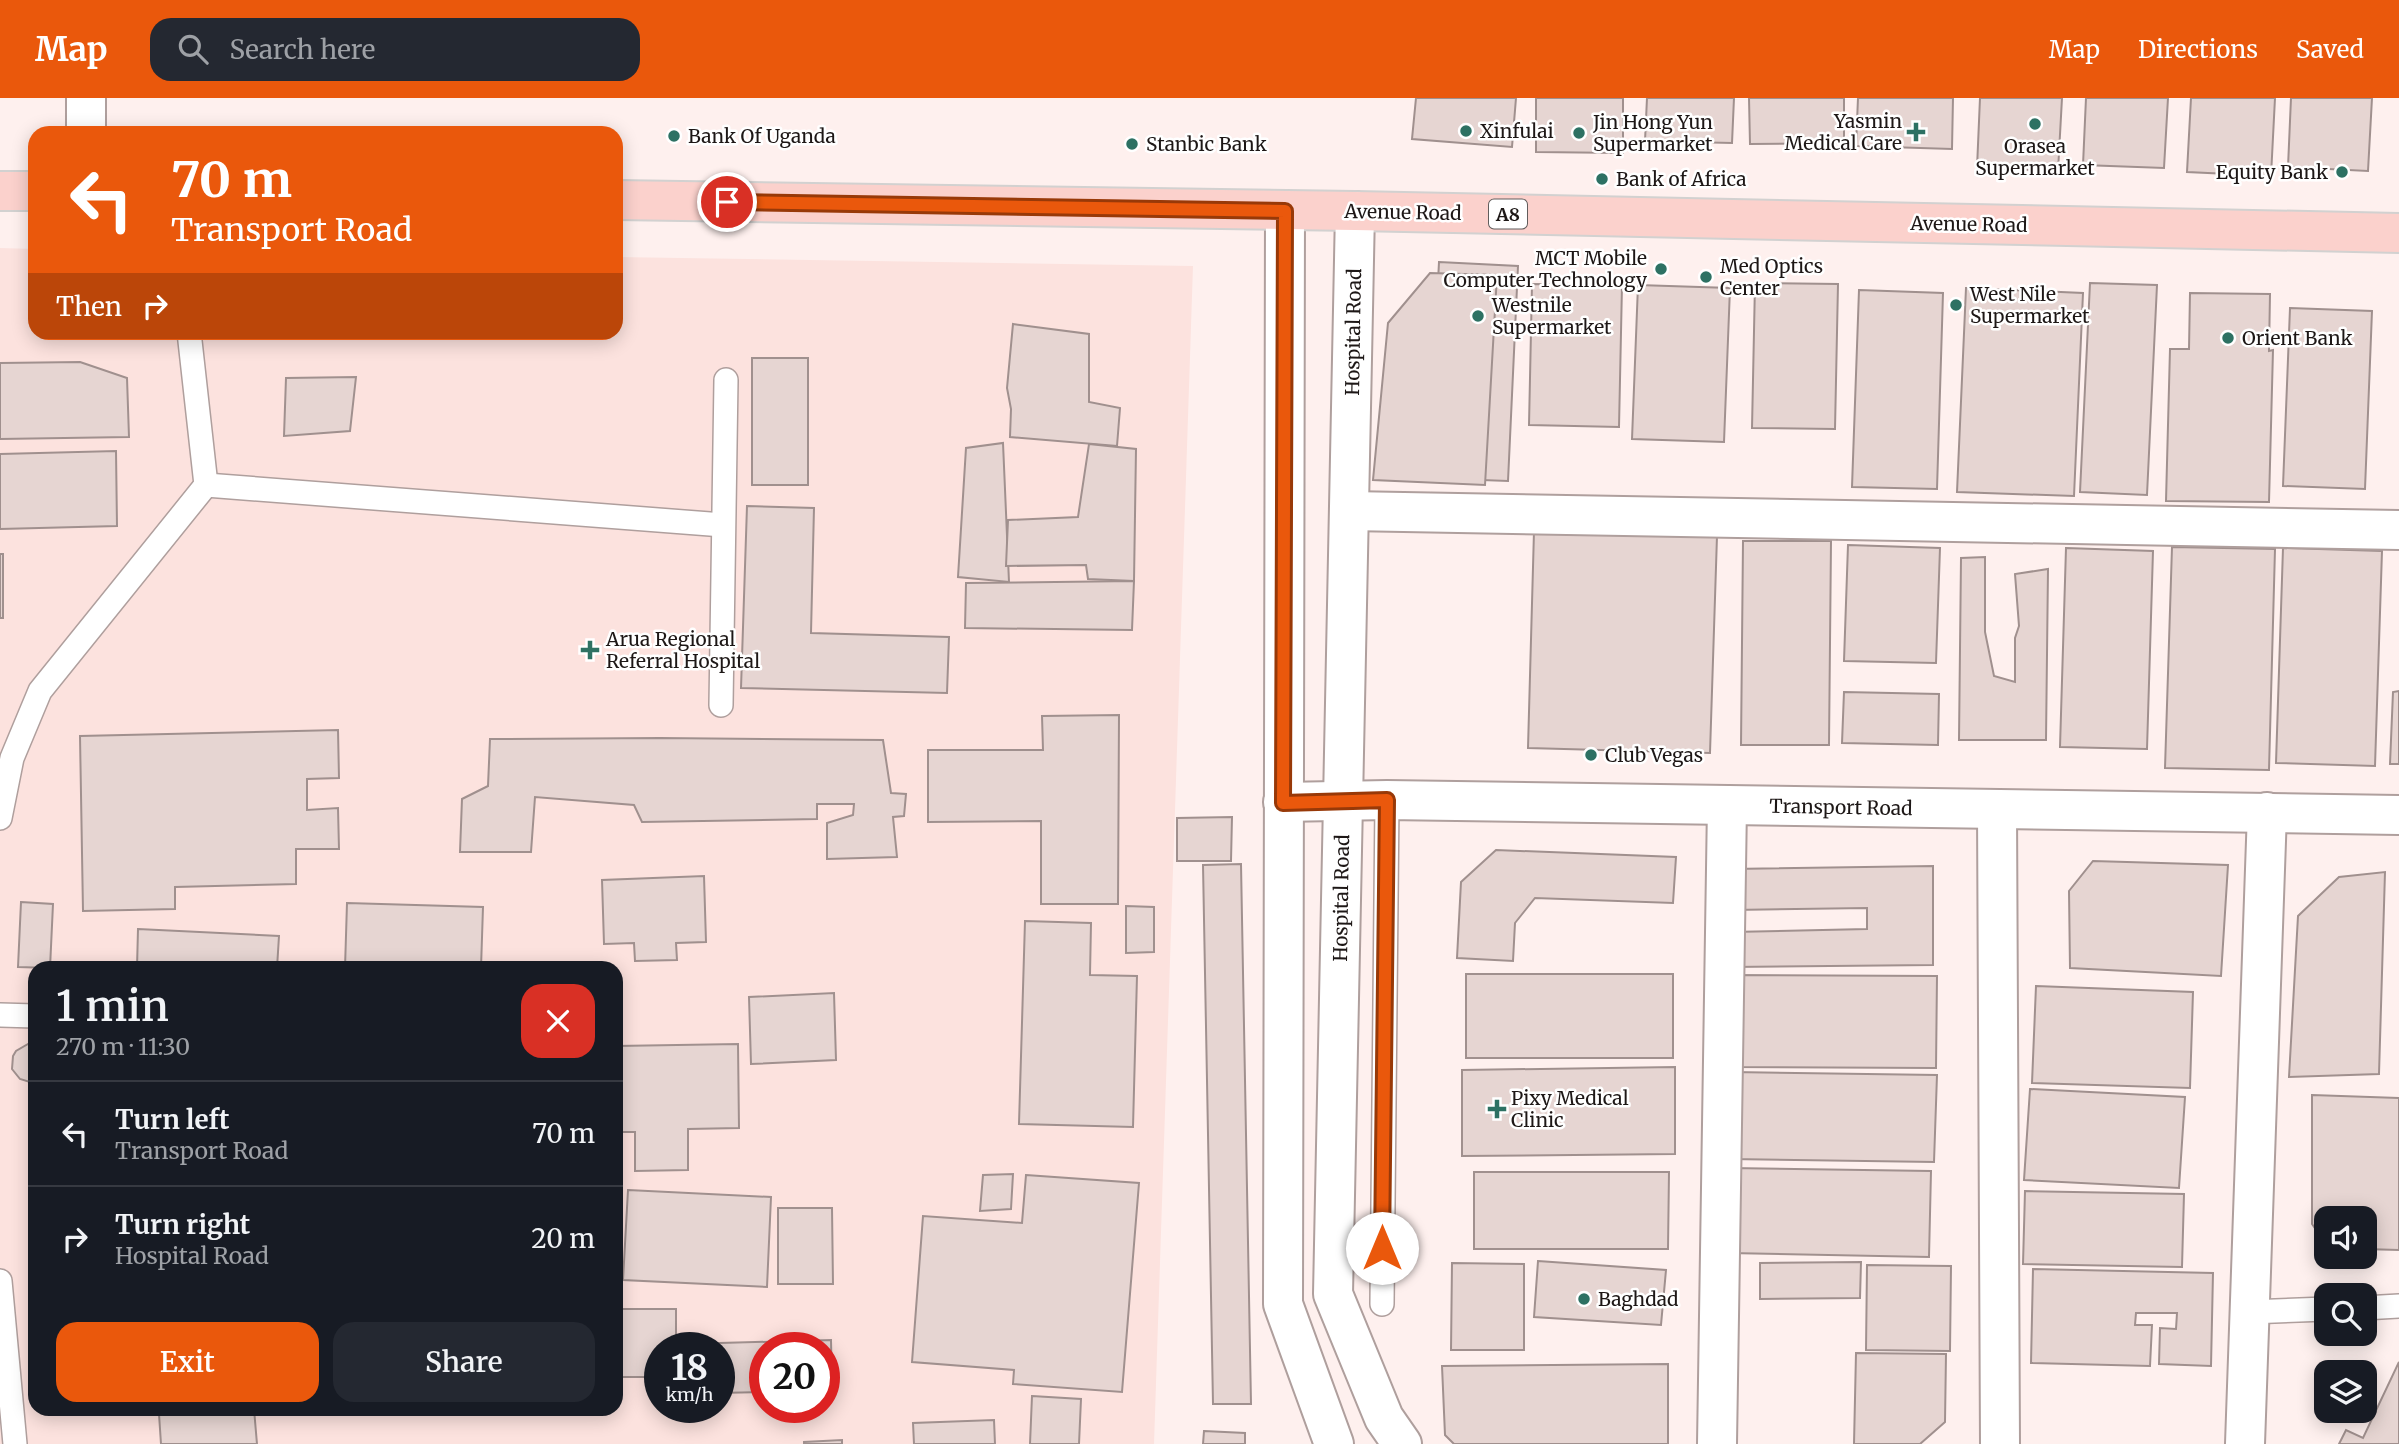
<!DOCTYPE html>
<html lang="en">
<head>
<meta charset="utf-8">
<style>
  :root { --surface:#171b24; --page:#242831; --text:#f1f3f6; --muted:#9ea1a6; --line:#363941; --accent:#ea580c }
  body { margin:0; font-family:Merriweather,serif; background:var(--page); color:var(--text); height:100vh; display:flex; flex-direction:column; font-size:26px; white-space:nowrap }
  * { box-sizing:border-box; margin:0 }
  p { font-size:23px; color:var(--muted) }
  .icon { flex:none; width:38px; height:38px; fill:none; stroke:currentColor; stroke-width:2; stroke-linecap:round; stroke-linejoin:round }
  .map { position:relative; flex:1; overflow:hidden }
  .side { position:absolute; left:28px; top:863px; width:595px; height:455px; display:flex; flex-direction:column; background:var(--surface); border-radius:21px; box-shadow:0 4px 18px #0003 }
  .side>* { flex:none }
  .top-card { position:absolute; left:28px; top:28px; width:595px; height:214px; border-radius:21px; box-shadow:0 4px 18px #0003; background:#ea580c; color:#fff; overflow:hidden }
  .fabs { position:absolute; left:2314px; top:1108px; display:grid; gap:14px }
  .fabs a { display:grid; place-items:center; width:63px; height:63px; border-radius:14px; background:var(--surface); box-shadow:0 4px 18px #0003; font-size:35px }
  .speed { position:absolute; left:644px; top:1234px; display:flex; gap:14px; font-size:35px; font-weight:700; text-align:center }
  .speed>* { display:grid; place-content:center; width:91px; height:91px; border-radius:50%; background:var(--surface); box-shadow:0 4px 18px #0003; line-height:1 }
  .speed small { font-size:18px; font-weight:400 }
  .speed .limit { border:10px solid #d22; background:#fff; color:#111 }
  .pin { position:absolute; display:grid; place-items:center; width:60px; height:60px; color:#fff; margin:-30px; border:4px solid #fff; border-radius:50%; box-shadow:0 2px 7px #0007 }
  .me { position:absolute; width:77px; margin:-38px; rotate:0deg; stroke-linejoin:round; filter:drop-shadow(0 0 5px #0008) }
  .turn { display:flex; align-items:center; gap:24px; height:147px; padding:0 28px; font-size:32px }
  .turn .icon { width:91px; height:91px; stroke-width:2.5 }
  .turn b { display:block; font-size:49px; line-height:60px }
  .then { display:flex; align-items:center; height:66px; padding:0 28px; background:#0003; gap:14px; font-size:26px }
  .round { display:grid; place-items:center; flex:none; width:74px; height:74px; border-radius:21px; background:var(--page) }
  .head { display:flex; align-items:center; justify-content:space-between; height:119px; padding:0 28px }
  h1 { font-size:42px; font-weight:600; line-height:52px }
  .action { display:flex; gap:14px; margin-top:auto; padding:14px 28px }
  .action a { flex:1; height:80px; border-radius:21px; background:var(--accent); color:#fff; font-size:28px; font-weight:600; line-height:80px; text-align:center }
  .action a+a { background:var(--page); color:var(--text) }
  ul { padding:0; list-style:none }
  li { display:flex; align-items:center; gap:21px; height:105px; padding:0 28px; border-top:2px solid var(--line) }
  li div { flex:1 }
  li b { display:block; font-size:26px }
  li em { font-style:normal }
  header { display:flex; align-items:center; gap:42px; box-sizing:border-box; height:98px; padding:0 35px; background:var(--accent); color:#fff }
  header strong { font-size:33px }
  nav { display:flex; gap:38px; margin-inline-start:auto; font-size:24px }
  .search { width:490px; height:63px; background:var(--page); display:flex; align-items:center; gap:18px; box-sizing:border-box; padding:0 24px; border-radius:21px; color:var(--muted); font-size:26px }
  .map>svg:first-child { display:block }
</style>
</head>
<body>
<header>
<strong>Map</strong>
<div class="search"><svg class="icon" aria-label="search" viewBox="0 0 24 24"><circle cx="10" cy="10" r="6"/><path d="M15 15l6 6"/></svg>Search here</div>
<nav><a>Map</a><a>Directions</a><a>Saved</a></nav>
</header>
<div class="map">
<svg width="2399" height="1346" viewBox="0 0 2399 1346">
  <rect width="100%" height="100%" fill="#fef0ee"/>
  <path fill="#fce2de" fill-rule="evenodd" d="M0,150L35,151V234H616V159L1193,168L1154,1346H0ZM35,870H616V1311H35ZM660,1250H719V1309H660ZM765,1250H824V1309H765Z"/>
  <g fill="#e6d5d2" stroke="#a0908e" stroke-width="2">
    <path d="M1416,0H1516L1512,49L1412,41Z"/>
    <path d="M1536,0H1623V55L1536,54Z"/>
    <path d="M1647,0H1734L1732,45L1645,43Z"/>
    <path d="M1749,0H1844V45L1750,46Z"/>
    <path d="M1858,0H1953L1952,51L1856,48Z"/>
    <path d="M1980,0H2062L2058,73L1977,70Z"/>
    <path d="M2086,0H2168L2164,70L2083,67Z"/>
    <path d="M2191,0H2275L2271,78L2187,74Z"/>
    <path d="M2291,0H2372L2368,73L2288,69Z"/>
    <path d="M1439,164L1518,168L1508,383L1428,380Z"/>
    <path d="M1430,175L1497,177L1485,387L1373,382L1388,225Z"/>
    <path d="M1755,185L1838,186L1835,331L1752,330Z"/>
    <path d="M2090,185L2157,187L2147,397L2080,394Z"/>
    <path d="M1532,186L1622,187L1619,329L1529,327Z"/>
    <path d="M1638,187L1730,190L1724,344L1632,341Z"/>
    <path d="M1966,190L2083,195L2074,398L1957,394Z"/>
    <path d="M1859,192L1943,195L1937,391L1852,389Z"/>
    <path d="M2190,195L2270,196L2269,253L2273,252L2269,404L2166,403L2170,251H2189Z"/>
    <path d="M2290,210L2372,213L2365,391L2283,388Z"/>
    <path d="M1013,226L1089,236V304L1120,310L1117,348L1010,339L1011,311L1007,290Z"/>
    <rect x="752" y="260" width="56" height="127"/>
    <path d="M80,264L127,280L129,339L0,341V265Z"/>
    <path d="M356,279L350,333L284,338L286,280Z"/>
    <path d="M1003,345L1009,484L958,479L966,350Z"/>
    <path d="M1089,346L1136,351L1134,483L1088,481L1086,467L1006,468L1008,422L1078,419Z"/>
    <path d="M116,353L117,428L0,431V356Z"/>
    <path d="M747,408L814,410L811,535L949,539L947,595L741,590Z"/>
    <path d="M1534,433L1717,438L1710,655L1528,650Z"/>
    <path d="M1743,443H1831L1829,647H1741Z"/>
    <path d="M1848,447L1940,450L1936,565L1844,563Z"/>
    <path d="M2172,449L2275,451L2269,672L2165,670Z"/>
    <path d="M2066,450L2153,453L2147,651L2060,649Z"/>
    <path d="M2283,450L2382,453L2375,668L2276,665Z"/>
    <rect x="0" y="456" width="3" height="64"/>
    <path d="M1985,459V534L1994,578L2015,584V540L2019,528L2015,476L2048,471L2046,642H1959L1961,460Z"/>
    <path d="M1134,483L1132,532L965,530L966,485Z"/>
    <path d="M2399,593V666H2390L2393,594Z"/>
    <path d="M1844,594L1939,596L1938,647L1842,645Z"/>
    <path d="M1119,617L1118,806H1041V723L928,724V652H1043L1042,618Z"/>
    <path d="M338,632L339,680L307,681V712L338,710L339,751H296V786L175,789V811L83,813L80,638Z"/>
    <path d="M660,640L883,642L891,695L906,696L904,718L893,719L897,759L827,761V725L853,717L854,706H817V721L642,724L634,707L535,699L531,754H460L462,701L488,688L490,641Z"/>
    <path d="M1232,719L1231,763H1177V720Z"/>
    <path d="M1496,752L1676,759L1673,805L1535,800L1515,825L1513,863L1457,860L1461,784Z"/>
    <path d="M2093,763L2228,767L2221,878L2070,870L2069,793Z"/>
    <path d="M1241,766L1251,1306H1213L1203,767Z"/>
    <path d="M1933,768V867L1731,869V834L1867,831V810L1732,812L1731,771Z"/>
    <path d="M2385,774L2379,976L2289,979L2298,818L2339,779Z"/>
    <path d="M704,778L706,844L676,845L677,862L635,863L634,845L604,846L602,782Z"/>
    <path d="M21,804L53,806L50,870L18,869Z"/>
    <path d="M347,805L483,809L481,870H345Z"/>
    <path d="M1126,808L1154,809V854L1126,855Z"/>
    <path d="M1025,823L1091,825L1090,877L1137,878L1133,1029L1019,1026Z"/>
    <path d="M138,831L279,838L277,870H137Z"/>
    <rect x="1466" y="876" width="207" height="84"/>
    <path d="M1730,877L1937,878L1936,970L1729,969Z"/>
    <path d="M2036,888L2193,894L2190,990L2032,985Z"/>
    <path d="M834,895L836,962L751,966L749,899Z"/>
    <path d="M28,946L35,947V984L33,985L20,981L12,971L13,958L16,953Z"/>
    <path d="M738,946L739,1030L688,1031V1072L635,1073V1034H616V948Z"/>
    <path d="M1675,969V1056L1462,1058V972Z"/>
    <path d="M1732,974L1937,977L1934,1064L1730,1061Z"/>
    <path d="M2030,991L2185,999L2179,1090L2024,1082Z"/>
    <path d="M2312,997L2399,1000V1152L2364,1151V1120H2326V1146L2312,1126Z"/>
    <path d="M1730,1070L1931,1073L1929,1159L1729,1155Z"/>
    <path d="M1474,1074H1669L1668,1151H1474Z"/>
    <path d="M1013,1076L1011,1111L980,1113L983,1077Z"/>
    <path d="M1026,1077L1139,1085L1122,1294L1013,1286L1014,1272L912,1264L923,1118L1022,1125Z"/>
    <path d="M628,1092L771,1099L767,1189L623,1182Z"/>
    <path d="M2025,1093L2184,1096L2182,1169L2023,1166Z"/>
    <path d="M778,1110H832L833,1186H778Z"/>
    <path d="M1538,1163L1666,1172L1661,1227L1534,1219Z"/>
    <path d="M1861,1164L1860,1200L1760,1201V1165Z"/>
    <path d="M1452,1165L1524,1166V1252H1451Z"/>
    <path d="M1867,1167L1951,1168L1950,1253L1866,1252Z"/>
    <path d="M2033,1171L2213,1175L2211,1268L2159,1266L2160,1230L2176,1231L2177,1215H2136L2135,1227H2152L2150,1268L2031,1265Z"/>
    <path d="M616,1211H676V1250H660V1279H616Z"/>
    <path d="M831,1242L832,1293H824V1250H765V1294L719,1295V1250H684V1246Z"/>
    <path d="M1856,1255L1946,1256L1945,1324L1920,1346H1854Z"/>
    <path d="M2399,1264V1346H2339L2346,1332L2363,1340Z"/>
    <path d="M1668,1266V1346H1454L1445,1337L1442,1268Z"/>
    <path d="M1032,1298L1081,1301L1079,1346H1030Z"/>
    <path d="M217,1311H254L257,1346H161L159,1316Z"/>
    <path d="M994,1322L995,1346H914L913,1325Z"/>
    <path d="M1204,1333L1245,1335V1346H1203Z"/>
    <path d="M842,1342V1346H804V1344Z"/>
  </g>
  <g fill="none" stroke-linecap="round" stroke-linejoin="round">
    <g stroke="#af9f9d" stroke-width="26">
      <g id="lane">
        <path d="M206,387L723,427"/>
        <path d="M721,607L726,282"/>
        <path d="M0,720L12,660L40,593L206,387L189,234"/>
        <path d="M0,917L35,918"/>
        <path d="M0,1183L15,1346"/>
        <path d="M1382,1206L1387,702"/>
        <path d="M2364,1210L2399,1208"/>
        <path d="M2249,1214L2326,1211"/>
      </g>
    </g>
    <g stroke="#af9f9d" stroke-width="42">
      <g id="street">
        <path d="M1349,413L2399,432"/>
        <path d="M1283,704L1387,702L2399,717"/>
        <path d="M1997,711L2000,1346"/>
        <path d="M1717,1346L1727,707"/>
        <path d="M2245,1346L2267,714"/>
      </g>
    </g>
    <g stroke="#af9f9d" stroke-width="42">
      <g id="secondary">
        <path d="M86,35V0"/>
        <path d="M1285,112L1283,1206L1334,1346"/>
        <path d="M1355,113L1333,1196L1384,1320L1402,1346"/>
      </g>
    </g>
    <g stroke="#d2d1d0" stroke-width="42">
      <g id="primary">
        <path d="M0,93H35"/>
        <path d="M616,102L1355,113L2399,135"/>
      </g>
    </g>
    <use href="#lane" stroke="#fff" stroke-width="23"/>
    <use href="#street" stroke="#fff" stroke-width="38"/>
    <use href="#secondary" stroke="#fff" stroke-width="38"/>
    <use href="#primary" stroke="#fbd1cc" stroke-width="38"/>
  </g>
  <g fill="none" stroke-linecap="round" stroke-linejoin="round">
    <g stroke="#983908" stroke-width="18">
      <path id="route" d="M727,104L1285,113L1283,705L1387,702L1382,1150"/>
    </g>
    <use href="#route" stroke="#ea580c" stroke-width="12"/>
  </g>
  <g fill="#2d7163" stroke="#fff" stroke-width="2.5">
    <circle cx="2035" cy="26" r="7"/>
    <circle cx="1466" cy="33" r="7"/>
    <path d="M1912.5 23.5h7v7h7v7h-7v7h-7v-7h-7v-7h7z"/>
    <circle cx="1579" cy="35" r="7"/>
    <circle cx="674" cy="38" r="7"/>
    <circle cx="1132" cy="46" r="7"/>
    <circle cx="2342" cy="74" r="7"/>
    <circle cx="1602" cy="81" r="7"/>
    <circle cx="1661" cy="171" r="7"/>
    <circle cx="1706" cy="179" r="7"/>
    <circle cx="1956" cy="207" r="7"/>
    <circle cx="1478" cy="218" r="7"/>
    <circle cx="2228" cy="240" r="7"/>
    <path d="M586.5 541.5h7v7h7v7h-7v7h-7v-7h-7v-7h7z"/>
    <circle cx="1591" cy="657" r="7"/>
    <path d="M1493.5 1000.5h7v7h7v7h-7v7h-7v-7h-7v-7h7z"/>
    <circle cx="1584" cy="1201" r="7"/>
  </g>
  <g text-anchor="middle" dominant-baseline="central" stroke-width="5" stroke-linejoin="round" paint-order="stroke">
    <rect fill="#fff" stroke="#615d5c" stroke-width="2" x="1489" y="101.5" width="38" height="29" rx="5"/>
    <g font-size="18" font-weight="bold" fill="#1d1716">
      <text x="1508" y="116">A8</text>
    </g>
    <g font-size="19" fill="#1d1716" stroke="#fff" text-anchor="start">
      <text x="1902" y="23" text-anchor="end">Yasmin<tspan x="1902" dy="22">Medical Care</tspan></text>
      <text x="1593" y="24">Jin Hong Yun<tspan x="1593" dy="22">Supermarket</tspan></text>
      <text x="1480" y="33">Xinfulai</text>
      <text x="688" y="38">Bank Of Uganda</text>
      <text x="1146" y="46">Stanbic Bank</text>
      <text x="2035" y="48" text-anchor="middle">Orasea<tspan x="2035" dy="22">Supermarket</tspan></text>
      <text x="2328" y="74" text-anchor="end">Equity Bank</text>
      <text x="1616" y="81">Bank of Africa</text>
      <text x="1647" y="160" text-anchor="end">MCT Mobile<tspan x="1647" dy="22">Computer Technology</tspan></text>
      <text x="1720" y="168">Med Optics<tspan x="1720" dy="22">Center</tspan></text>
      <text x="1970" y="196">West Nile<tspan x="1970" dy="22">Supermarket</tspan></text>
      <text x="1492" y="207">Westnile<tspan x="1492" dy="22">Supermarket</tspan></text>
      <text x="2242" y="240">Orient Bank</text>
      <text x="606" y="541">Arua Regional<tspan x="606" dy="22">Referral Hospital</tspan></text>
      <text x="1605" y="657">Club Vegas</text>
      <text x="1511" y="1000">Pixy Medical<tspan x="1511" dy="22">Clinic</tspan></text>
      <text x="1598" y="1201">Baghdad</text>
    </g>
    <g font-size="19" fill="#1d1716" stroke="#fff">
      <text transform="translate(1403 114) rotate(1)">Avenue Road</text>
      <text transform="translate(1969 126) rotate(1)">Avenue Road</text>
      <text transform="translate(1353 234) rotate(-89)">Hospital Road</text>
      <text transform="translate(1841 709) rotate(1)">Transport Road</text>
      <text transform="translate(1341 800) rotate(-89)">Hospital Road</text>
    </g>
  </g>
</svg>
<div class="fabs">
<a><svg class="icon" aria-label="sound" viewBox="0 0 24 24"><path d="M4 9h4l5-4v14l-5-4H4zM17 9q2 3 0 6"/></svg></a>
<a><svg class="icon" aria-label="search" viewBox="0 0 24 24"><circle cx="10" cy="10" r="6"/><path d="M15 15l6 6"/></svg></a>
<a><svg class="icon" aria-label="layers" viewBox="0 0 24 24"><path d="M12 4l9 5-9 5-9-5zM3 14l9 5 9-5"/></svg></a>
</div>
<div class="speed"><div>18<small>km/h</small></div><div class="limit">20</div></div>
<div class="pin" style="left:727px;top:104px;background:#d93025"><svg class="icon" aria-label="arrive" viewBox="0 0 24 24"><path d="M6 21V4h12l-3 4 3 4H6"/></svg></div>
<svg class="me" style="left:1382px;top:1150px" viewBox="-20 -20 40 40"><circle r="19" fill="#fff"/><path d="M0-13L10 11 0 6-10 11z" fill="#ea580c"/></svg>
<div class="top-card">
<div class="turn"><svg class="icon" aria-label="left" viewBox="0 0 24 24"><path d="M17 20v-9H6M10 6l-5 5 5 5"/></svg><div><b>70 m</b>Transport Road</div></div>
<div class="then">Then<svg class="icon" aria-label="right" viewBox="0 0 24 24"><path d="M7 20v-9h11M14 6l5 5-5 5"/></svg></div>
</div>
<section class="side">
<div class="head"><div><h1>1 min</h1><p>270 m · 11:30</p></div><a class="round" style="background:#d93025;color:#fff"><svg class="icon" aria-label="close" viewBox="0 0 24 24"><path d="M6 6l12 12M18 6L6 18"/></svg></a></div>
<ul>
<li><svg class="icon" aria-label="left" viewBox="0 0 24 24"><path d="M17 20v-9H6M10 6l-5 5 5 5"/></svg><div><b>Turn left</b><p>Transport Road</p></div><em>70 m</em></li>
<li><svg class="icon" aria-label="right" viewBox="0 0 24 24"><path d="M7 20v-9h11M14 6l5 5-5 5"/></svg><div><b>Turn right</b><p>Hospital Road</p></div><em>20 m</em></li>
</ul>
<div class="action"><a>Exit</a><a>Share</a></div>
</section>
</div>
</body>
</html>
